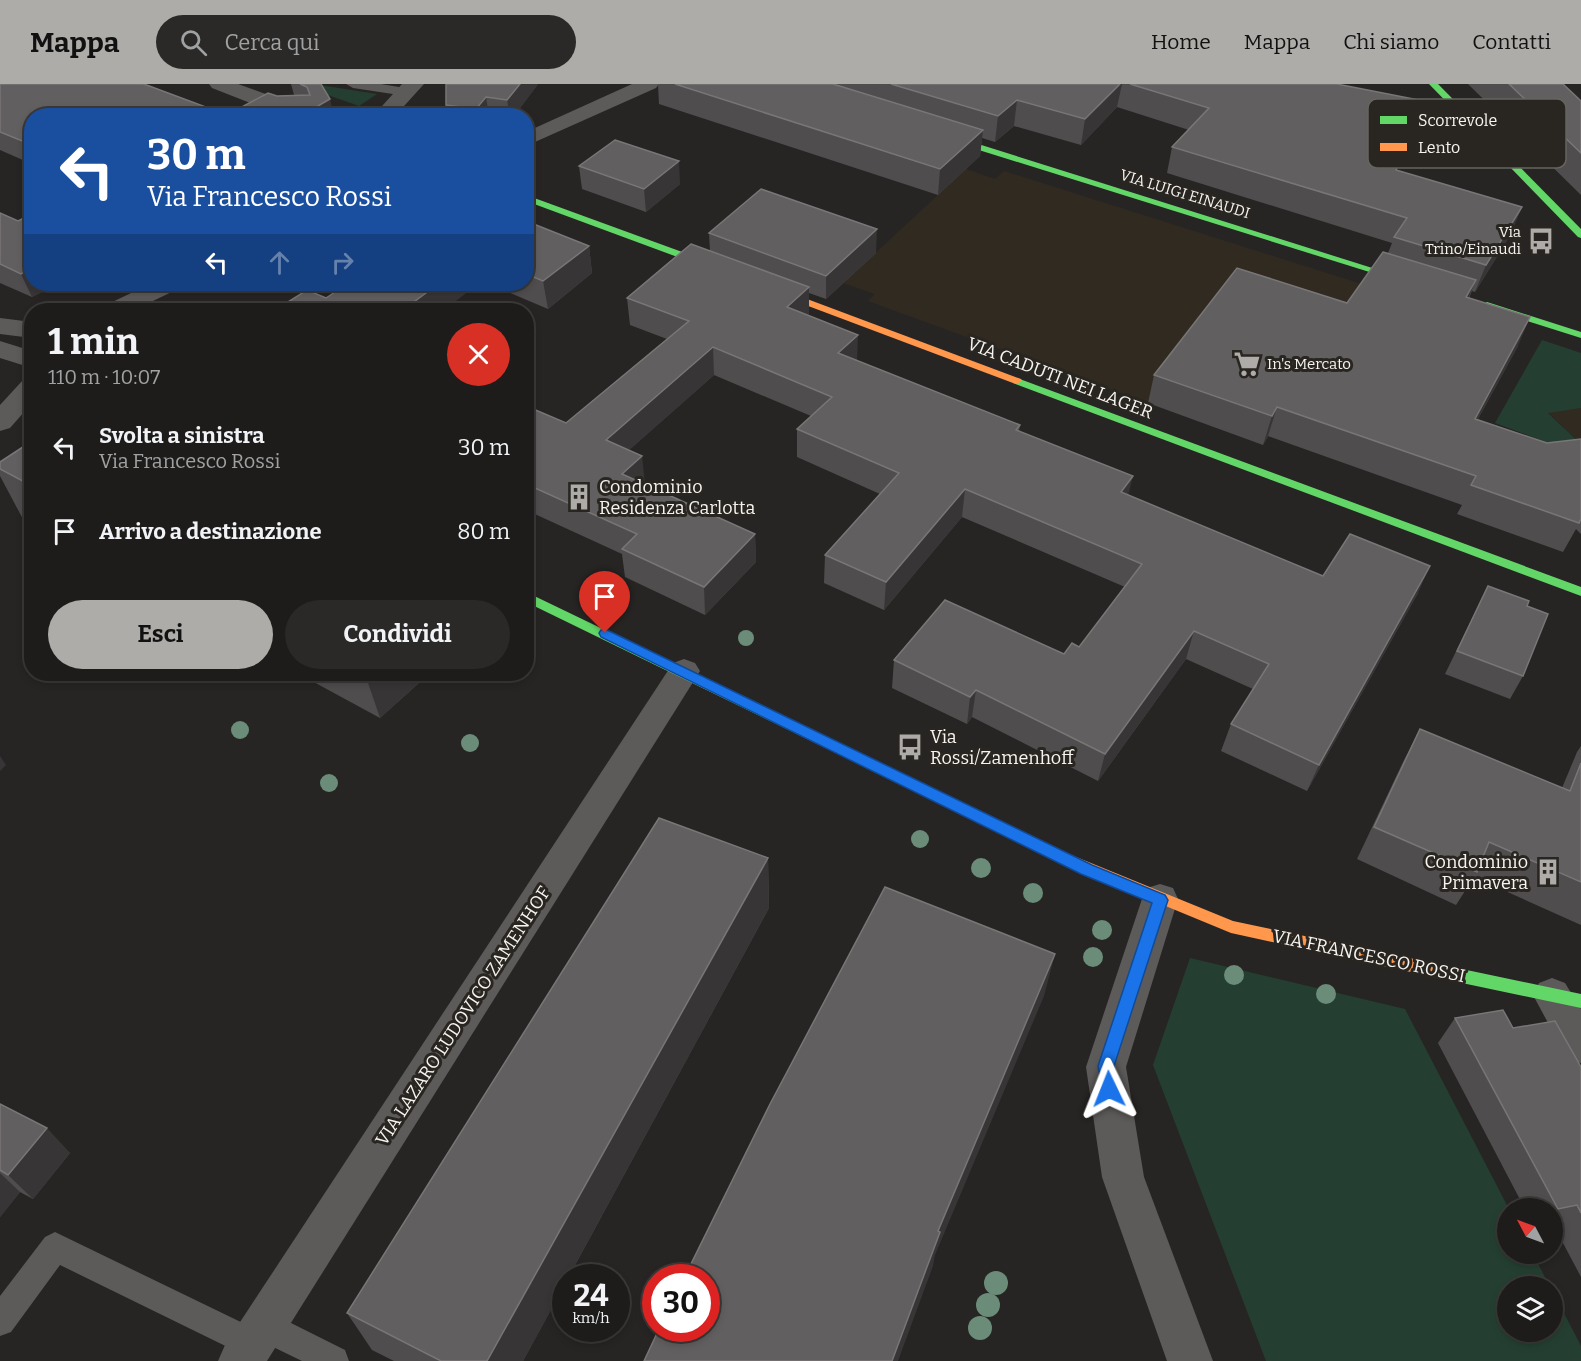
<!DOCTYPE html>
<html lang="it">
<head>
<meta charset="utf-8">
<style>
  :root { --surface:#1d1c1a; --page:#2a2927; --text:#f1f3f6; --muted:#a0a1a2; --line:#3b3a39; --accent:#aeaca8 }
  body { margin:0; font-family:Bitter,serif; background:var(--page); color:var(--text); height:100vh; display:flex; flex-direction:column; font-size:22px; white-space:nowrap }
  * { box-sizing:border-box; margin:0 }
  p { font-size:20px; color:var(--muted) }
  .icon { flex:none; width:33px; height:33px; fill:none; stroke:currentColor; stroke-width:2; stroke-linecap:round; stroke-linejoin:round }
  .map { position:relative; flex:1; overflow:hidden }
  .sheet { position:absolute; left:24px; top:219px; width:510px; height:378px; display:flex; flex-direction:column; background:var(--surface); border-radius:24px; box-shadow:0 3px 9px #0003,0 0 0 2px var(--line) }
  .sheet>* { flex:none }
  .banner { position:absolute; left:24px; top:24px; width:510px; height:183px; border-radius:24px; box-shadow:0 3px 9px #0003,0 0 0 2px var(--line); background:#1a4fa0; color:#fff; overflow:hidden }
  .needle { width:39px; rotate:311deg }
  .buttons { position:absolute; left:1497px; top:1114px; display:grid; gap:12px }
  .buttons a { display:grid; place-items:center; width:66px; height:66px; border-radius:50%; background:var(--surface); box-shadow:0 3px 9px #0003,0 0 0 2px var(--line); font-size:30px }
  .speed { position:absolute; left:552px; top:1180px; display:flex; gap:12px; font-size:30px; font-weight:700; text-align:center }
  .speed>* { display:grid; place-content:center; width:78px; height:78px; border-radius:50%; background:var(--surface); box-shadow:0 3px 9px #0003,0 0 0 2px var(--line); line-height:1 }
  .speed small { font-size:15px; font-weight:400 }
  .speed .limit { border:9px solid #d22; background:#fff; color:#111 }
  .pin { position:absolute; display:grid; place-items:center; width:51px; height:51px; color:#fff; margin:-62px -26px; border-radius:50% 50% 50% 0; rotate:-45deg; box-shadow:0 0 6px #0007 }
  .pin .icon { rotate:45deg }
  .me { position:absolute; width:66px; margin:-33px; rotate:358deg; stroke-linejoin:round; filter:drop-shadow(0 0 4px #0008) }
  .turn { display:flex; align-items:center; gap:21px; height:126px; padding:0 24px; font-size:27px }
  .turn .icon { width:78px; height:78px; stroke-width:2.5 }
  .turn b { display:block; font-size:42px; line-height:51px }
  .lanes { display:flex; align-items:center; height:57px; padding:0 24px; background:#0003; justify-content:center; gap:30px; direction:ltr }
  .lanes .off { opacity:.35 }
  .round { display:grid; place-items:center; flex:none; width:63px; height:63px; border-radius:32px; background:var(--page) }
  .overview { display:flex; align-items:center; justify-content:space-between; height:102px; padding:0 24px }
  h1 { font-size:36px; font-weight:700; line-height:45px }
  .button { display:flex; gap:12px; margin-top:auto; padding:12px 24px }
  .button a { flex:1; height:69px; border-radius:36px; background:var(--accent); color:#111; font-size:24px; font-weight:700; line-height:69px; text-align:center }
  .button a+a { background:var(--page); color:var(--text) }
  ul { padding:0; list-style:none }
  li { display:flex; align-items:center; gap:18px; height:84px; padding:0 24px }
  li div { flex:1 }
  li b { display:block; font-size:22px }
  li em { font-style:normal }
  header { display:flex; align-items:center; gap:36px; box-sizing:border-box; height:84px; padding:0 30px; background:var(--accent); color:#111 }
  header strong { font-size:28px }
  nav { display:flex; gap:33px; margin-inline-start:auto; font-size:21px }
  .search { width:420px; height:54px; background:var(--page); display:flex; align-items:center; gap:15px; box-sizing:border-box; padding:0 21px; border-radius:33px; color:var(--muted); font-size:22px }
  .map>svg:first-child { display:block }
</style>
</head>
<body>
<header>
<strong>Mappa</strong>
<div class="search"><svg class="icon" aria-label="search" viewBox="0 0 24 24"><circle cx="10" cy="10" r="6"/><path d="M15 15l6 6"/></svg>Cerca qui</div>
<nav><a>Home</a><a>Mappa</a><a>Chi siamo</a><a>Contatti</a></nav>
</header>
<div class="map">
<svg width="1581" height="1277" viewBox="0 0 1581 1277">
  <rect width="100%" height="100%" fill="#272523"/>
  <g fill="#312a21">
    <path d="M966,85L995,95L1004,87L1368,202L1263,361L868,217L875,210L843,199Z"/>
    <path d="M1581,324V360L1548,328Z"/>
  </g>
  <g fill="#243f31">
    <path d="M297,0H313L377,10L359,22Z"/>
    <path d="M1542,256L1581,269V324L1548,329L1581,360V371L1495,339Z"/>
    <path d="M1190,874L1405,925L1509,1125H1508V1170H1533L1550,1203H1508V1248H1552L1553,1208L1581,1262V1277H1266L1153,981Z"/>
  </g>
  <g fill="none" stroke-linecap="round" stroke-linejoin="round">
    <g fill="#5c5b5a" fill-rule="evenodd">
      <path d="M346,0H381L411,5L413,8L406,12L353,4Z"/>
      <path d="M55,1148L249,1242L253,1231L264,1227L275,1231L345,1266L349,1277H302L267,1260L263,1271L252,1275L60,1181L11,1248L0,1252V1212L45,1153Z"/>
    </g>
    <g fill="#5c5b5a" fill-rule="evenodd">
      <path d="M209,0H238L312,27L314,32H283L212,4Z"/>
      <path d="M402,0H424L395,32H373Z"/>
      <path d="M632,0H659L656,4L526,62V48Z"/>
      <path d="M150,200H181L178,205L134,226H102L106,221Z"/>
      <path d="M0,234L32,238V254L0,250Z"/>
      <path d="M0,257L32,267V284L0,274Z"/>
      <path d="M32,294V319L10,344L0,347V321L23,296Z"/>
      <path d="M684,575L695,579L700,587L695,595L267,1277H218L225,1261L673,579Z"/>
      <path d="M1160,800L1173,804L1178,815L1126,983L1144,1093L1213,1277H1167L1102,1093L1086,983L1142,815L1147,804Z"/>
      <path d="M1552,894L1565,899L1581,925V979L1567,974L1533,911L1539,899Z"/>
    </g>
    <g fill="#63d668" fill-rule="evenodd">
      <path d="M1429,0H1438L1581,145V154L1578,153Z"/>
      <path d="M934,48H940L1420,199L1415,202L1411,201L934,52Z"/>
      <path d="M526,111L726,184L727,186L722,189L718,188L526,117Z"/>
      <path d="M1487,218L1581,248V254L1483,223L1482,221Z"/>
      <path d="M1017,294L1581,503V512L1013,299V295Z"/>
      <path d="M526,508L1069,770L1071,774L1069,778L1064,780L1059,778L526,518Z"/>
      <path d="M1443,881L1581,910V924L1443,895L1438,893L1435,888L1438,883Z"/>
    </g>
    <g fill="#ff974d" fill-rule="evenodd">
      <path d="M767,200L1021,295L1022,297L1017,300L1013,299L763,205V201Z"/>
      <path d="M1064,768L1233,837L1443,881L1448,883L1451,888L1448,893L1443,895L1231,849L1059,778L1057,774L1059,770Z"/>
    </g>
  </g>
  <g fill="#6b8c78">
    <circle cx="746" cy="554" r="8"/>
    <circle cx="240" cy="646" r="9"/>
    <circle cx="470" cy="659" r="9"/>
    <circle cx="329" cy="699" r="9"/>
    <circle cx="920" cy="755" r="9"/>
    <circle cx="981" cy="784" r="10"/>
    <circle cx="1033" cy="809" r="10"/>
    <circle cx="1102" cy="846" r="10"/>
    <circle cx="1093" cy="873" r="10"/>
    <circle cx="1234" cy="891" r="10"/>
    <circle cx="1326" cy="910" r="10"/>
    <circle cx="996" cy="1199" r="12"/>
    <circle cx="988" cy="1221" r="12"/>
    <circle cx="980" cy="1244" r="12"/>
  </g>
  <g fill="#504d4f">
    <path d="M0,0L227,31L277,12L294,11L291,0H321L334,32H32V80L0,66Z"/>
    <path d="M446,0H538L514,32H448L446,21Z"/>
    <path d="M658,0H1337L1396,86L1511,150L1475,208L1472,207L1469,214L1518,262L1478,335L1547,359L1581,355V450L1576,445L1563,468L1457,430L1462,421L1268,352L1263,361L1148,319L1154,291L1347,219L1388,169L1392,159L1167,89L1172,63L1189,46L1117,23L1081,61L1014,42L995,58L982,54L980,72L938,111L659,20Z"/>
    <path d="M1468,0H1563L1581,17V111Z"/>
    <path d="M579,82L680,100L646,128L582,105Z"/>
    <path d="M0,129L32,200H58L32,213L0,199Z"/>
    <path d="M526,137L589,162L592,189L548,225L489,200H526Z"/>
    <path d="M709,149L876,169L826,215L809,209L808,231L857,277L1020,341L1019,347L1128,411L1323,492L1418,509L1307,707L1221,667L1231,640L1253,605L1186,575L1098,697L972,633L967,640L892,604L894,576L1064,570L1079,563L1125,503L962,433L884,526L824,499L825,471L880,410L797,373V345L811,332L714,291L629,366L644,400L755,450L756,478L705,531L625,493L622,470L526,426V322L566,339L667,255L630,241L627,214L710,167Z"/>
    <path d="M32,357V441L24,437L0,392V378Z"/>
    <path d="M1488,502L1527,522L1523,592L1510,615L1445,590Z"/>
    <path d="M299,590H429L380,634Z"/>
    <path d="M1420,645L1562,704L1577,668L1581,662V841L1474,793L1456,821L1357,775L1403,678Z"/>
    <path d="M768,774L769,824L523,1277H394L372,1266L347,1229Z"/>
    <path d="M1455,934L1513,944L1581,983V1193L1554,1142L1552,1143V1125H1525L1438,959Z"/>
    <path d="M0,1020L70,1069L33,1115L20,1108L0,1133Z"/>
  </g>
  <g fill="#383536">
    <path d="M520,0H538L514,32H510L507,16Z"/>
    <path d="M1120,0H1122L1117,23L1081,61L1085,35Z"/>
    <path d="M486,13L489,32H477L476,25Z"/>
    <path d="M330,15L334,32H301Z"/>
    <path d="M1017,16L1014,42L995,58L998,32Z"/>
    <path d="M983,46L980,72L938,111L940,85Z"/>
    <path d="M679,77L680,100L646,128L644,105Z"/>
    <path d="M1522,123L1511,150L1475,208L1486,181Z"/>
    <path d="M877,145L876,169L826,215V192Z"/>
    <path d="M589,162L592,189L548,225L543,197Z"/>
    <path d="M32,184V200H58L32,213L21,190Z"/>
    <path d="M1476,196L1464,225L1466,213Z"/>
    <path d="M438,200H478L444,226H403Z"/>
    <path d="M809,203V231L787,250V223Z"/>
    <path d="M1530,233L1518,262L1462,364L1475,335Z"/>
    <path d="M858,251L857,279L838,269Z"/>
    <path d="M713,263L714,291L609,384L606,356Z"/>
    <path d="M1277,323L1268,352L1263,361L1272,332Z"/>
    <path d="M642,372L645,400L626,418L622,390Z"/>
    <path d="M1133,392L1126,420L1121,408Z"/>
    <path d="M965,405L962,433L884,526L886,498Z"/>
    <path d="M755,450L756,478L705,531L704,503Z"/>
    <path d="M1430,482L1418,509L1307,707L1319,681Z"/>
    <path d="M1194,547L1186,575L1098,697L1105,670Z"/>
    <path d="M365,590H429L380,634Z"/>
    <path d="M976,606L972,633L967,640L970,613Z"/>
    <path d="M0,672L6,681L0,687Z"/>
    <path d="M768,774L769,824L568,1194H566V1199L523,1277H487Z"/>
    <path d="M1055,870L1044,912L935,1171L933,1182L898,1277H892L938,1147Z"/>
    <path d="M47,1044L70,1069L33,1115L8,1091Z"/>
    <path d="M0,1089L20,1108L0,1133Z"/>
  </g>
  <g fill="#625f60" stroke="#797677" stroke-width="1.5">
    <path d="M0,0H144L227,31L268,9L277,12L310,11L307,3L300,0H321L330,15L301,32H32V61L0,48Z"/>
    <path d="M446,0H520L507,16L486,13L476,25L446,21Z"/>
    <path d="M675,0H833L983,46L940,85Z"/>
    <path d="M891,0H1120L1085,35L1017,16L998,32Z"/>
    <path d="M1130,0H1337L1419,16L1396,86L1522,123L1486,181L1394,153L1407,134L1172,63L1209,24Z"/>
    <path d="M1509,0H1563L1581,17V69Z"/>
    <path d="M615,56L679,77L644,105L579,82Z"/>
    <path d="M761,105L877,145L826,192L709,149Z"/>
    <path d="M0,129L18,137L32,130V184L21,190L0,180Z"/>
    <path d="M526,137L589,162L543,197L526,190Z"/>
    <path d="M691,160L809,203L787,223L858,251L838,269L1020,341L1016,346L1133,392L1121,408L1323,492L1350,450L1430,482L1319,681L1231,640L1269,580L1194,547L1105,670L976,606L970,613L894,576L945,516L1064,570L1072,559L1079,563L1142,480L965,405L886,498L825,471L899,389L797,345L832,313L713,263L606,356L642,372L622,390L755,450L704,503L622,465L637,450L526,400V322L566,339L689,237L627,214Z"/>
    <path d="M1383,168L1476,196L1466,213L1530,233L1475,335L1547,359L1581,355V435L1579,439L1471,401L1476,392L1277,323L1272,332L1154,291L1237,184L1347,219Z"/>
    <path d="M347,200H438L403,226H275L307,206L326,214Z"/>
    <path d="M32,357V402L0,385V378Z"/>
    <path d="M1488,502L1529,517L1527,522L1548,530L1523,592L1457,567Z"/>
    <path d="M1420,645L1570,707L1581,679V798L1489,758L1477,788L1374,743Z"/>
    <path d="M659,734L768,774L487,1277H441L347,1229Z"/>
    <path d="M885,803L1055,870L938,1147L940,1148L892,1277H644L659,1245H706V1194H684L770,1020Z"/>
    <path d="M1503,926L1513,944L1555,937L1581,983V1129L1577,1121L1558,1125L1455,934Z"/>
    <path d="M0,1020L47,1044L8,1091L0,1086Z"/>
  </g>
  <path fill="#1a73e8" stroke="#114b97" stroke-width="1.5" d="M605,545L1092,781L1165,811L1168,816L1114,982L1118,1005L1115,1010L1109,1012L1104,1010L1098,982L1152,819L1081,790L601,553L599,549L601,546Z"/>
  <defs>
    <g id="bus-bare" transform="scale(2.07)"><path d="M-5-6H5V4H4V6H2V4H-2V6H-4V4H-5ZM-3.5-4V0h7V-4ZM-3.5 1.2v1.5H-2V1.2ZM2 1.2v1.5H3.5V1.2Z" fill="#aeaca8" stroke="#292621" stroke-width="2.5" paint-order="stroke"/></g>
    <g id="supermarket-bare" transform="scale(2.07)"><path d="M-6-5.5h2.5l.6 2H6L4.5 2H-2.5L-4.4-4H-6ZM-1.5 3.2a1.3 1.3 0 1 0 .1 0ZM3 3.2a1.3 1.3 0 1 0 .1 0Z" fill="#aeaca8" stroke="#292621" stroke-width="2.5" paint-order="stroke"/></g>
    <g id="building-bare" transform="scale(2.07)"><path d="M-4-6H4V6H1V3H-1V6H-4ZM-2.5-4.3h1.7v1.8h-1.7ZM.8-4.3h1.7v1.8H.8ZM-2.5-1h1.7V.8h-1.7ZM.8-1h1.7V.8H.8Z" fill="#aeaca8" stroke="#292621" stroke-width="2.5" paint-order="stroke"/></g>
  </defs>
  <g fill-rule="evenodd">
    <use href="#bus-bare" x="1541" y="157"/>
    <use href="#supermarket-bare" x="1247" y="280"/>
    <use href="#building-bare" x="579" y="413"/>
    <use href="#bus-bare" x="910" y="663"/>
    <use href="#building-bare" x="1548" y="788"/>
  </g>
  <g text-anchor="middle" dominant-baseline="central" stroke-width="6" stroke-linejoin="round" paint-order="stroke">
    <g font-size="15" fill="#f6f4f0" stroke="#292621">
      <text transform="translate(1185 110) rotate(17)">VIA LUIGI EINAUDI</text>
    </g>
    <g font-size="15" fill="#f6f4f0" stroke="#292621" text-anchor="end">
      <text x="1521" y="148">Via<tspan x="1521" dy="17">Trino/Einaudi</tspan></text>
      <text x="1267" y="280" text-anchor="start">In's Mercato</text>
    </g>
    <g font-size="18" fill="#f6f4f0" stroke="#292621">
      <text transform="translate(1060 294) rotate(21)">VIA CADUTI NEI LAGER</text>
      <text transform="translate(1369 872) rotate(12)">VIA FRANCESCO ROSSI</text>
      <text transform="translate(463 932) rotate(-57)">VIA LAZARO LUDOVICO ZAMENHOF</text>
    </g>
    <g font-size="18" fill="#f6f4f0" stroke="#292621" text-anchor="start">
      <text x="599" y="403">Condominio<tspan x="599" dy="21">Residenza Carlotta</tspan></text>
      <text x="930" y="653">Via<tspan x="930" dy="21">Rossi/Zamenhoff</tspan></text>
      <text x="1528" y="778" text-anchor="end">Condominio<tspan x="1528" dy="21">Primavera</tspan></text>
    </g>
  </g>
  <rect x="1368" y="15" width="198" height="69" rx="9" fill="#292621" stroke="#66645f" stroke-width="1.5"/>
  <rect x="1380" y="32" width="27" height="8" fill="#63d668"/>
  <rect x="1380" y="59" width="27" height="8" fill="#ff974d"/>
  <g font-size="16" fill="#f6f4f0">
    <text x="1418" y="42">Scorrevole</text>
    <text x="1418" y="69">Lento</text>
  </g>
</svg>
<div class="buttons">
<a><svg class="needle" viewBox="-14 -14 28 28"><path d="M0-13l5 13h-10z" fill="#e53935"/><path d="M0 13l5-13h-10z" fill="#a0a1a2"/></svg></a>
<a><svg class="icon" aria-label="layers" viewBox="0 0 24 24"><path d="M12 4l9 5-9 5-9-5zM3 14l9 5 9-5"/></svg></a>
</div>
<div class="speed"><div>24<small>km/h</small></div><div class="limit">30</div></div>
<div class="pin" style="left:605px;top:549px;background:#d93025"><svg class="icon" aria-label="arrive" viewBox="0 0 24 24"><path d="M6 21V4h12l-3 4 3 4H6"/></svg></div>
<svg class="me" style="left:1109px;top:1005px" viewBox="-20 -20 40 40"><path d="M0-17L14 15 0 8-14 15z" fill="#1a73e8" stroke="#fff" stroke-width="4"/></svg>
<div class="banner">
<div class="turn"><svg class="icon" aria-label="left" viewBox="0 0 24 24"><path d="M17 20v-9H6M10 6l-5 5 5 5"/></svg><div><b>30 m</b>Via Francesco Rossi</div></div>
<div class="lanes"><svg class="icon" aria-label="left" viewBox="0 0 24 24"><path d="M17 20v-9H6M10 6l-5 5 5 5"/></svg><svg class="icon off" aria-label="ahead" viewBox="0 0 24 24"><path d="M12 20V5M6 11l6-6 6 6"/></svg><svg class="icon off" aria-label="right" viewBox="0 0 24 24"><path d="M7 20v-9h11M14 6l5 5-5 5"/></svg></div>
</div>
<section class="sheet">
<div class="overview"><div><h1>1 min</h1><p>110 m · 10:07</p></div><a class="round" style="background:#d93025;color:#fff"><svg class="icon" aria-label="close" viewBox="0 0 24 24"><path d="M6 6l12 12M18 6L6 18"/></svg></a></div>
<ul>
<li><svg class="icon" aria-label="left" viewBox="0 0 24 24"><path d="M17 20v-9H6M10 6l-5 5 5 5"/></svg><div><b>Svolta a sinistra</b><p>Via Francesco Rossi</p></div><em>30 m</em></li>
<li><svg class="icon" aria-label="arrive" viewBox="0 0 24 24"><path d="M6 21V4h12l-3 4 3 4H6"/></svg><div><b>Arrivo a destinazione</b></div><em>80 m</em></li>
</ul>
<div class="button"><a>Esci</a><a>Condividi</a></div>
</section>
</div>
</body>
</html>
